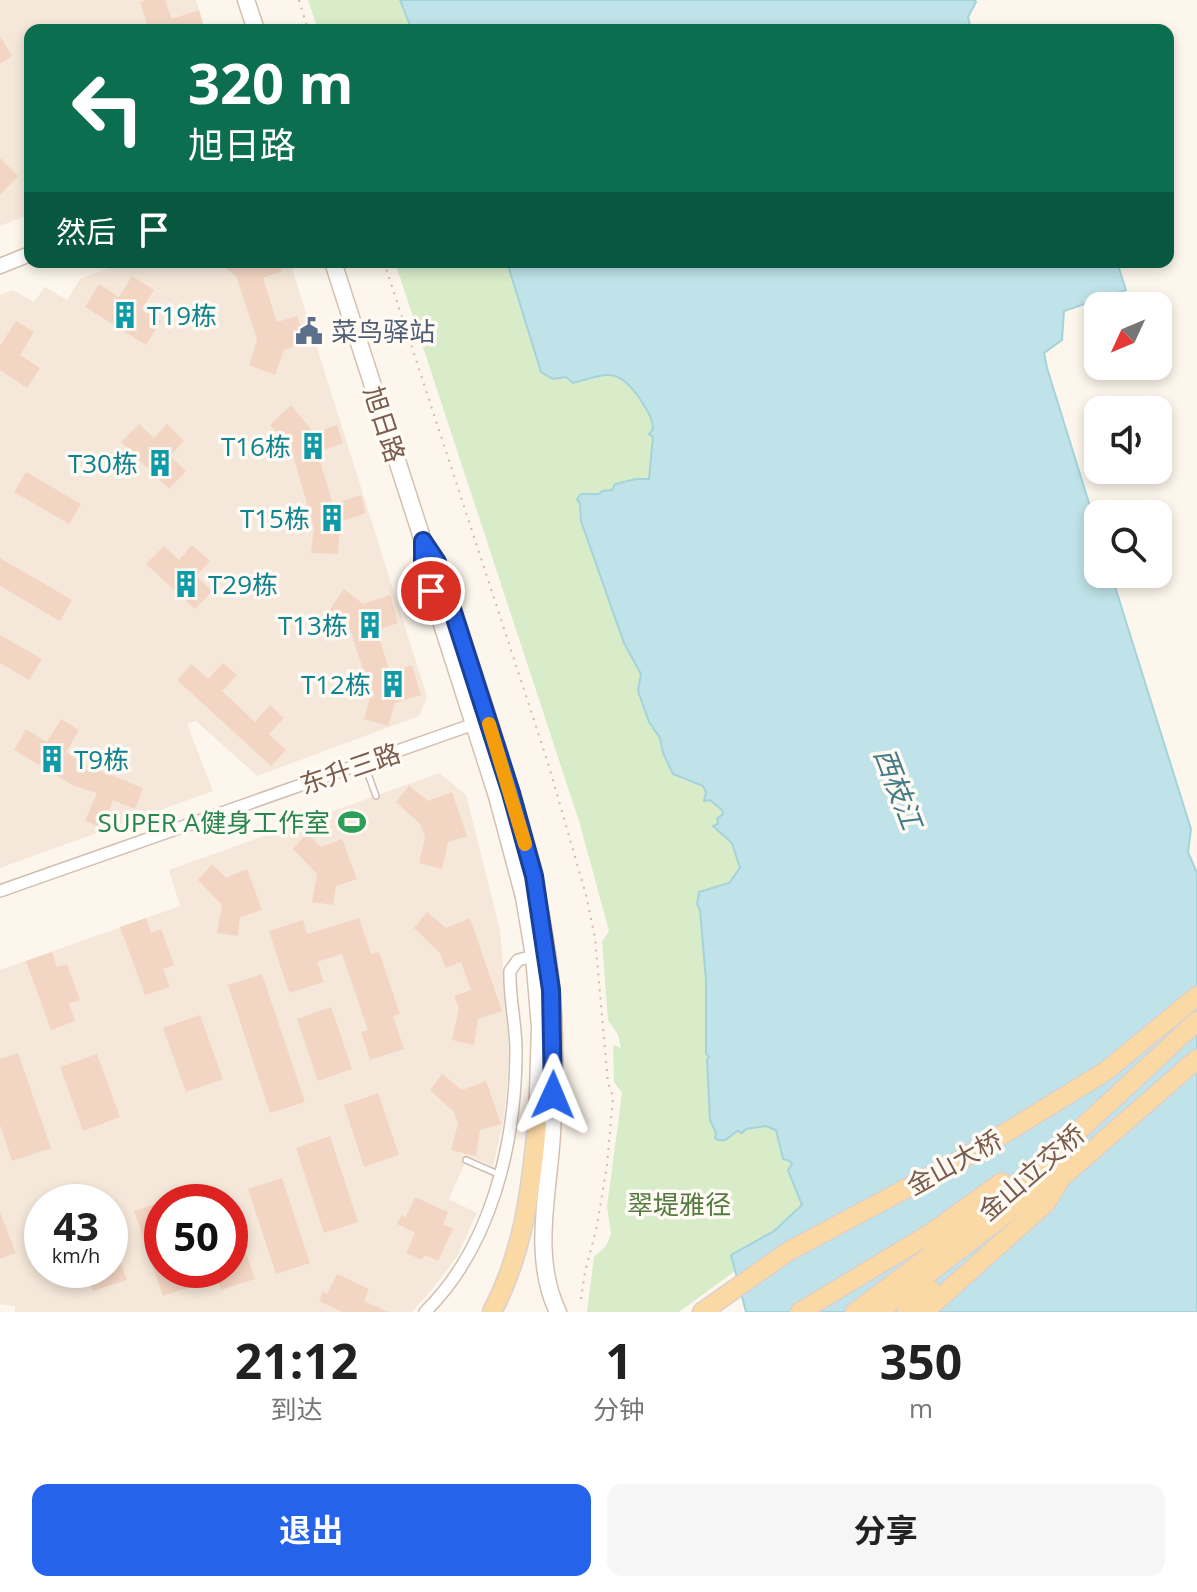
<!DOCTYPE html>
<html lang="zh">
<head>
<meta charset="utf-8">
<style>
  :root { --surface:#fff; --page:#f6f6f6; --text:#222; --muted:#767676; --accent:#2563eb }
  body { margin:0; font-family:"Open Sans","Noto Sans SC",sans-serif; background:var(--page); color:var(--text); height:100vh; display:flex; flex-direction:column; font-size:30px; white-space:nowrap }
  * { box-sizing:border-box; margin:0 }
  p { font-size:26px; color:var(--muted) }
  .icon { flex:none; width:44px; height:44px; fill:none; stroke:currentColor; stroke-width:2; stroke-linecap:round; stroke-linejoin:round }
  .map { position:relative; height:1312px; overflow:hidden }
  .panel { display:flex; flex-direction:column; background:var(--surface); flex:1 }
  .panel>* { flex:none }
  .top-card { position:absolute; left:24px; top:24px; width:1150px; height:244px; border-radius:16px; box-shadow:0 4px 12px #0003; background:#0b6e4f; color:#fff; overflow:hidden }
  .needle { width:52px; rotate:226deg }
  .fabs { position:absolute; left:1084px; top:292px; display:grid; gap:16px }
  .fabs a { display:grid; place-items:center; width:88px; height:88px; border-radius:16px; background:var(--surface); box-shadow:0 4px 12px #0003; font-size:40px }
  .speed { position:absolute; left:24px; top:1184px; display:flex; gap:16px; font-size:40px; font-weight:700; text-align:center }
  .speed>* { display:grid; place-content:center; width:104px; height:104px; border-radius:50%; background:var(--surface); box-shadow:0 4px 12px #0003; line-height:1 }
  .speed small { font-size:20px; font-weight:400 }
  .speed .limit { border:12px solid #d22; background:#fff; color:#111 }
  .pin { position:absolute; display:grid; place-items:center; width:68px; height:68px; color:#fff; margin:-34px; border:4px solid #fff; border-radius:50%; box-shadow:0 2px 8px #0007 }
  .me { position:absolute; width:88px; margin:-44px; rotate:1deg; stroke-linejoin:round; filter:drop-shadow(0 0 6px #0008) }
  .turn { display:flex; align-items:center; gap:28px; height:168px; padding:0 32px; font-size:36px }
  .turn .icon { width:104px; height:104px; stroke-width:2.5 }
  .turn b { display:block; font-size:56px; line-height:68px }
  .then { display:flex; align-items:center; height:76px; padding:0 32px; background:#0003; gap:16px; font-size:30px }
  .eta { display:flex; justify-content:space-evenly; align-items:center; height:136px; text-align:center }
  .eta b { font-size:48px; font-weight:700; line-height:56px }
  .button { display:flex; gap:16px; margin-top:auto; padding:16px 32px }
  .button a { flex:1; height:92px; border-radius:16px; background:var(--accent); color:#fff; font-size:32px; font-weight:700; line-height:92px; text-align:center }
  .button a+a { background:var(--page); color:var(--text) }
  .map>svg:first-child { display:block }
</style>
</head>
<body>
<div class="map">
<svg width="1197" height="1312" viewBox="0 0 1197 1312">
  <rect width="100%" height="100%" fill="#fdf6ec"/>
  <g fill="#f5e8da" fill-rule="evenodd">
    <path d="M0,0H196L205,30H30V214L0,226Z"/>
    <path d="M125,262H290L427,697L419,716L257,776L196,721L187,724L213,791L0,868V295L13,290L34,302L45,287L67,300L80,279Z"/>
    <path d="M439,773L466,795L500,930L508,1018L509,1062L504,1118L493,1166L468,1156L449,1199L477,1213L456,1258L433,1288L412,1312H15V1306L0,1304V970L180,906L169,870ZM42,1202H110V1270H42ZM162,1202H230V1270H162Z"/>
  </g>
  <g fill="#d8ecc9">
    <path d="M308,0H400L412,30H318Z"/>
    <path d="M395,262H507L541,372L553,378L566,377L573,383C586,379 602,372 616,375C625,377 629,384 634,391C658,426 657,439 649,480L635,479L615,484L612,490L602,491L580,504L581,521L624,643L641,675L638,691L660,737L667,761L684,780L703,786L706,792L704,801L710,800L722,810L723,814L718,824L714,826L732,843L740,869L729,883L699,892L697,903L700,910L706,980V1053L709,1057L707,1060L710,1120L712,1126L742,1133L745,1129L766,1126L776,1130L783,1158L790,1161L792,1165L788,1171L802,1205L774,1231L732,1255L735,1271L679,1312H587L594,1257L606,1246L611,1234L607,1207L622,1093L614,1082L613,1045L621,1048L618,1035L608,1020L602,942L609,931L579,821Z"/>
  </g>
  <g fill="#bfe3e8" stroke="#a5d3da" stroke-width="2">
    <path d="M400,0H975L976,2L968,17L971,30H412Z"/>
    <path d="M507,262H1117L1126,290L1064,311L1062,340L1044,353L1047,368L1098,532V574H1111L1191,829L1188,852L1197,873V1312H746L731,1255L774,1231L802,1205L788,1170L792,1164L790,1161L783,1159L776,1130L766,1126L746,1129L742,1133L737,1131C730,1136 724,1145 715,1138L716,1133L710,1120L707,1060L709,1057L706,1054V980L700,910L697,904L699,892L729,883L740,868L732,843L713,826L718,824L717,819L723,814L722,810L710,800L704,801L706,792L703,786L673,774L663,753L660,738L649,722L638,691L641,674L624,643L581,521L580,504L577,499L581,494H599L602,491L612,490L615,484L636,479H649L653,437L649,434L653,429C653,418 646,409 640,399C618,367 608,373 573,383L566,377L553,379L541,372Z"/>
  </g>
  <g fill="#f3d5c3">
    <path d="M147,0H165L172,19L199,10L205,30H149L140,2Z"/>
    <path d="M0,36L12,56L0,64Z"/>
    <path d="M0,158L18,176L0,195Z"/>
    <path d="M217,262H279L282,271L263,278L277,322L297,316L306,343L284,350L275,375L249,365L257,339L236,276Z"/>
    <path d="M132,276L154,290L142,309L161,321L146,345L85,307L99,284L119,297Z"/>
    <path d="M16,321L34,332L20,355L40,368L27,388L0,370V346Z"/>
    <path d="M291,405L314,433L337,425L343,443L317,452L333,504L361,495L366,513L340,522L338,554L311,553L314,528L291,448L270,425Z"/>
    <path d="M139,424L154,438L167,424L184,441L170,456L186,471L169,489L121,442Z"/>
    <path d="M26,472L81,504L69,524L14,492Z"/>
    <path d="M192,545L210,561L196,576L212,591L195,609L146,564L164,546L179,560Z"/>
    <path d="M0,558L72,600L60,621L0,586Z"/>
    <path d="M344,589L363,604L390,595L398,623L377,630L390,673L412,665L421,695L395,703L388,726L364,719L371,694L349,626L329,611Z"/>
    <path d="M0,635L42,659L29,680L0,663Z"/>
    <path d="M223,663L237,675L222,691L255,722L270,705L284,718L269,734L286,750L271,766L177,680L192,664L208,679Z"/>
    <path d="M61,719L79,730L66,752L86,765L143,788L135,809L113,800L102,828L85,821L97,793L74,786L14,750L26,729L47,742Z"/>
    <path d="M409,786L428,801L452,792L467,836L448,842L442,869L419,863L425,837L420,824L396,802Z"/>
    <path d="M307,833L321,847L342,839L357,879L336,886L333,905L312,902L317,874L293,849Z"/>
    <path d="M212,864L226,878L247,869L262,910L240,917L238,936L217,933L222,905L198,880Z"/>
    <path d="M427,912L446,928L470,918L502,1011L478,1019L474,1045L452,1040L459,1008L454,996L471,990L461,962L446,968L440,953L414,928Z"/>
    <path d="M146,918L151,933L161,929L174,965L163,969L170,987L145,995L120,927Z"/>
    <path d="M359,918L371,954L379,952L400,1014L393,1016L404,1049L370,1060L361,1032L368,1030L342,954L317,962L324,982L289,993L269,931L303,920L307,934Z"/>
    <path d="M52,952L57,967L67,964L80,1000L69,1004L75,1021L51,1030L26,961Z"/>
    <path d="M262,974L305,1102L270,1113L228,985Z"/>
    <path d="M331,1007L352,1069L318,1081L297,1019Z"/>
    <path d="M200,1015L223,1079L186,1092L163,1028Z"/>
    <path d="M18,1053L51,1148L12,1161L0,1125V1059Z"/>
    <path d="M97,1054L120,1117L83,1131L60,1067Z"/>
    <path d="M442,1074L462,1090L486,1081L501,1124L480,1130L476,1156L451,1150L458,1124L454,1112L430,1090Z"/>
    <path d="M378,1093L399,1155L364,1167L344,1105Z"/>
    <path d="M330,1136L358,1222L324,1233L296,1148Z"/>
    <path d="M282,1178L310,1263L276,1274L248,1189Z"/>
    <path d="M415,1197L448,1212L443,1224L453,1229L438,1261L425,1255L422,1260L406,1253L415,1233L397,1224L402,1215L406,1217Z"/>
    <path d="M162,1202V1270H192L197,1285L163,1296L134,1211Z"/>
    <path d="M230,1209L255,1279L221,1290L214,1270H230Z"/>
    <path d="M0,1212L16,1253L0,1259Z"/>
    <path d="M110,1235L127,1280L93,1291L86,1270H110Z"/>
    <path d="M337,1274L369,1289L364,1301L388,1312H342L319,1301L323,1291L327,1294Z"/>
  </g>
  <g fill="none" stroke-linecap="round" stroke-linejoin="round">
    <g stroke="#d1beb0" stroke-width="8">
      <g id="service">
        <path d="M364,763L376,796"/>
        <path d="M466,1160L498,1174"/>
      </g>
    </g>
    <g stroke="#d1beb0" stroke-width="14">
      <g id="minor">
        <path d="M0,891L474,724"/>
        <path d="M425,1312C492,1246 516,1142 516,1050C516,1024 509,997 510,971L518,960L534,956"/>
      </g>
    </g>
    <g stroke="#d1beb0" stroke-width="17">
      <path id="tertiary" d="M0,266L30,254"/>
    </g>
    <g stroke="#d6c0b0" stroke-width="19">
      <g id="secondary">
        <path d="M246,0L256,30"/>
        <path d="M333,262L423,541L437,562C480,698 533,833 550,976C556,1028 555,1081 552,1133C549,1191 531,1257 558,1312"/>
        <path d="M423,543V565L497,796L524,897L534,956L540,1027L537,1125"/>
      </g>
    </g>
    <g stroke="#dad1cd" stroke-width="21">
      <g id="primary">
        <path d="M492,1312C523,1253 531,1191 537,1125"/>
        <path d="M702,1312L789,1251L971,1154L1106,1071L1197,996"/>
        <path d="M800,1312L931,1233L1002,1182"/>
        <path d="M855,1312C900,1279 944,1246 987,1210C1060,1150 1128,1085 1197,1021"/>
        <path d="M878,1312L1063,1170"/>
        <path d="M907,1312L931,1290"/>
        <path d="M924,1312L1046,1203L1061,1178L1197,1059"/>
      </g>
    </g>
    <g stroke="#d9b8a5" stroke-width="2" stroke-dasharray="2 6" stroke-linecap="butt">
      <path d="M299,0L308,30"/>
      <path d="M384,262L548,763L586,895L595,938L608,1083L613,1097L607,1165L597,1226L585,1272L581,1299"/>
    </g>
    <use href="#service" stroke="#fff" stroke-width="5"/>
    <use href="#minor" stroke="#fff" stroke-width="11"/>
    <use href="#tertiary" stroke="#fff" stroke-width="14"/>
    <use href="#secondary" stroke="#fff" stroke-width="16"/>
    <use href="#primary" stroke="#fbd9a5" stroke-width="18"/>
  </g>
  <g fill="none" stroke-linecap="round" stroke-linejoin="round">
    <g stroke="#184099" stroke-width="20">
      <path id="route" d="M431,591L423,565V541L437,562L511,793L534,876L551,990L553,1095"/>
    </g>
    <use href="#route" stroke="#2563eb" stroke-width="14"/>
    <path stroke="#f59e0b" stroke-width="14" d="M489,724L525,844"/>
  </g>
  <defs>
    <g id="building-bare" transform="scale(2.16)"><path d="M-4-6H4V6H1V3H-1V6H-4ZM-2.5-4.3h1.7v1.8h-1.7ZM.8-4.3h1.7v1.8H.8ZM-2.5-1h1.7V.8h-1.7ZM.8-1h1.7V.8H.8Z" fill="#0f9aa8" stroke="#fffaf3" stroke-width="2.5" paint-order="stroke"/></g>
    <g id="civic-bare" transform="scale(2.16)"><path d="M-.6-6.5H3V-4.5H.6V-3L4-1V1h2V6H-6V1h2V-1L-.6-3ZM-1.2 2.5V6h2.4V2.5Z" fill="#5c6f8a" stroke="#fffaf3" stroke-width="2.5" paint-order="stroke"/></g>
    <g id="stadium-bare" transform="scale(2.16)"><path d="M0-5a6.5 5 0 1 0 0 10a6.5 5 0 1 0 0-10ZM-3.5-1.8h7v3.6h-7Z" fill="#2e9e5b" stroke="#fffaf3" stroke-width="2.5" paint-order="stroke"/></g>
  </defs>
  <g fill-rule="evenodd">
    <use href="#building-bare" x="125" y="315"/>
    <use href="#civic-bare" x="309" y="331"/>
    <use href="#building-bare" x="313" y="446"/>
    <use href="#building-bare" x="160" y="463"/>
    <use href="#building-bare" x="332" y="518"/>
    <use href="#building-bare" x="186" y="584"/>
    <use href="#building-bare" x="370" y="625"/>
    <use href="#building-bare" x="393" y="684"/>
    <use href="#building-bare" x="52" y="759"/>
    <use href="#stadium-bare" x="352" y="822"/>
  </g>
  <g text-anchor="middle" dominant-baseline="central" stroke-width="7" stroke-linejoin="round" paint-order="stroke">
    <g font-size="26" fill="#0d838f" stroke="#fffaf3" text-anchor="end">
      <text x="147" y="315" text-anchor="start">T19栋</text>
      <text x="291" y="446">T16栋</text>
      <text x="138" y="463">T30栋</text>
      <text x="310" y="518">T15栋</text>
      <text x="208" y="584" text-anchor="start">T29栋</text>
      <text x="348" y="625">T13栋</text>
      <text x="371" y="684">T12栋</text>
      <text x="74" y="759" text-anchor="start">T9栋</text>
    </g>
    <g font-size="26" fill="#4e5e75" stroke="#fffaf3" text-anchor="start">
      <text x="331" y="331">菜鸟驿站</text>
    </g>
    <g font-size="26" fill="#7a5c4d" stroke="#fffaf3">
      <text transform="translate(385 424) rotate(72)">旭日路</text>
      <text transform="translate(350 768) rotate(-19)">东升三路</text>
      <text transform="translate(954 1162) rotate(-29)">金山大桥</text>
      <text transform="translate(1031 1172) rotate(-41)">金山立交桥</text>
    </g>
    <g font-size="26" fill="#27864d" stroke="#fffaf3" text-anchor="end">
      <text x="330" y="822">SUPER A健身工作室</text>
    </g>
    <g font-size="26" fill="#537a41" stroke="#fffaf3">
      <text x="679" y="1204">翠堤雅径</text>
    </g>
    <g font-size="28" font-style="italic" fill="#437c86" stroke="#fffaf3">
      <text transform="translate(899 788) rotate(69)">西枝江</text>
    </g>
  </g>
</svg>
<div class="fabs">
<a><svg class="needle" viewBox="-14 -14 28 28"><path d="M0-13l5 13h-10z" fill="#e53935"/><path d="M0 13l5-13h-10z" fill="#767676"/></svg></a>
<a><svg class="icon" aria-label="sound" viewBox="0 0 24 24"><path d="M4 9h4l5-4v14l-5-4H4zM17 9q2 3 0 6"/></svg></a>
<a><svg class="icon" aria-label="search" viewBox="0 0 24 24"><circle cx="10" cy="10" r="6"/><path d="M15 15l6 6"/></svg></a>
</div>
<div class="speed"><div>43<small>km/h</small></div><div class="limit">50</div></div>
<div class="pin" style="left:431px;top:591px;background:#d93025"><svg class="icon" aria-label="arrive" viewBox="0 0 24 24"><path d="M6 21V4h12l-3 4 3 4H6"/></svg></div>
<svg class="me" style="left:553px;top:1095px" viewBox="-20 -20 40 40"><path d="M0-17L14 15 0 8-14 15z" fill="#2563eb" stroke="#fff" stroke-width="4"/></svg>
<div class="top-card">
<div class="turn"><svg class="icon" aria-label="left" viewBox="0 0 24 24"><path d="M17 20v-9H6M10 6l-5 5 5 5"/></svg><div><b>320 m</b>旭日路</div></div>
<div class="then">然后<svg class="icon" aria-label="arrive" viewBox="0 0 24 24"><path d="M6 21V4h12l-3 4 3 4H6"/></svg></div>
</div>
</div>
<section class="panel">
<div class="eta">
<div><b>21:12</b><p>到达</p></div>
<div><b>1</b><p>分钟</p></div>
<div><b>350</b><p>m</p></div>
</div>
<div class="button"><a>退出</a><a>分享</a></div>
</section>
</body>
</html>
